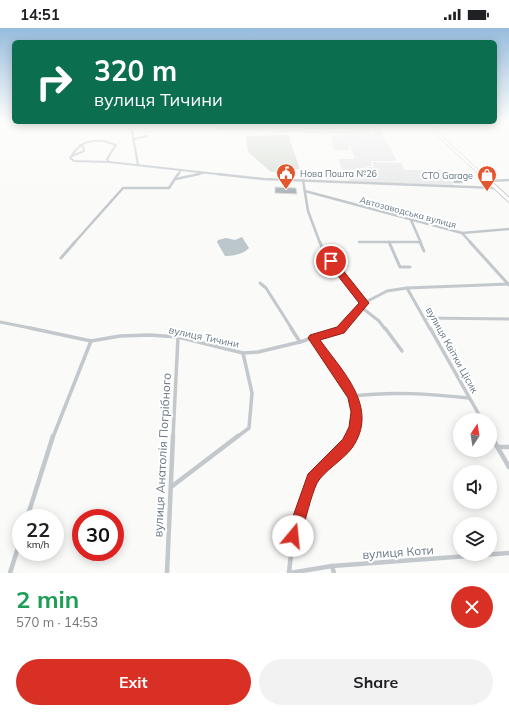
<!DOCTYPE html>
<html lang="en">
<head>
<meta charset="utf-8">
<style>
  :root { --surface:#fff; --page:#f2f2f2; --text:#202124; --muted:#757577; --accent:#d93025 }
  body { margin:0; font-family:Mulish,sans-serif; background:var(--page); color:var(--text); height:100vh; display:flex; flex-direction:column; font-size:15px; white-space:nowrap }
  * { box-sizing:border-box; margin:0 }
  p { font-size:13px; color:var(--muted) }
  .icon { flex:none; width:22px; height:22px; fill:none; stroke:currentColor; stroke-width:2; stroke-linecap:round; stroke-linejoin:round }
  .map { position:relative; height:545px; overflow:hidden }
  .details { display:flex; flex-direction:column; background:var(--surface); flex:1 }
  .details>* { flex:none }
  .banner { position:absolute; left:12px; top:12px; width:485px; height:84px; border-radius:6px; box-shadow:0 2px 10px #0003; background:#0b6e4f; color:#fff; overflow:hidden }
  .needle { width:26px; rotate:12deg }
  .fabs { position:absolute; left:453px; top:385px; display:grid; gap:8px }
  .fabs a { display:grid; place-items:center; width:44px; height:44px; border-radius:50%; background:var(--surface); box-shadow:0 2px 10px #0003; font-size:20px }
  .speed { position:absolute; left:12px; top:481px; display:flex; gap:8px; font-size:20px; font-weight:700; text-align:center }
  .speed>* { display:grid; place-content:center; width:52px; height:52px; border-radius:50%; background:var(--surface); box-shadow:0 2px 10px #0003; line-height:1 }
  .speed small { font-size:10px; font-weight:400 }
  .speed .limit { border:6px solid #d22; background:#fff; color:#111 }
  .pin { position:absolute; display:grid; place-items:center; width:34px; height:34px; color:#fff; margin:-17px; border:2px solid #fff; border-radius:50%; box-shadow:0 1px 4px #0007 }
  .me { position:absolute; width:44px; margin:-22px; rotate:17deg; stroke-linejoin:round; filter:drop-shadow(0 0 3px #0008) }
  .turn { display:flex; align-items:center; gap:14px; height:84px; padding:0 16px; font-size:18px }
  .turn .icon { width:52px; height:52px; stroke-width:2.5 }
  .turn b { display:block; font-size:28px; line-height:34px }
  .round { display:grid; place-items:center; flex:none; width:42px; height:42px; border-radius:21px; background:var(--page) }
  .summary { display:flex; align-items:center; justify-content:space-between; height:68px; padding:0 16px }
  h1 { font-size:24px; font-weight:700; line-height:30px; color:#1e9e55 }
  .action { display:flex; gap:8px; margin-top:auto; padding:8px 16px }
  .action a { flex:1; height:46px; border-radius:24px; background:var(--accent); color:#fff; font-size:16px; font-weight:700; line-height:46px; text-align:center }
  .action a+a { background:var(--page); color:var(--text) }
  .status { display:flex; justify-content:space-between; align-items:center; height:28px; padding:0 20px; background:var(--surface); direction:ltr }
  .status svg { height:11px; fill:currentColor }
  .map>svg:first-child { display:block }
</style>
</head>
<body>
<div class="status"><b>14:51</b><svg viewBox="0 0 49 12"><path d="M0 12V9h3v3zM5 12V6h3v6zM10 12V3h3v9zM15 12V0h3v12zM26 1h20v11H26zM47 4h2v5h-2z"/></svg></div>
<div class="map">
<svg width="509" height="545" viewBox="0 0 509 545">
  <rect width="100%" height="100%" fill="#fafaf8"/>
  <path fill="#e8e9e9" d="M163,94H367L371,101L366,107L374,106L372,101L380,102L397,133H371L372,138H365L367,143V139H374L373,134L401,135L405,142H441L449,149L454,157L349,154L346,143L342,142L338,131H355L350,116L360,115H348L350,122H334L331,107H365L216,101L217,96Z"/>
  <path fill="#dadfd7" d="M288,107L300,141L271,144L248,124L246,108Z"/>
  <path fill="#bbc7cb" d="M242,209L249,220C244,226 233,228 225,228L217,214L218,212L226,210L235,212Z"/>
  <g fill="#aab3b9" stroke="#dcdcda">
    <path d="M458,146L464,151L463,155H454L450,148Z"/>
    <path d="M275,159L296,160L297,166L275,165Z"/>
  </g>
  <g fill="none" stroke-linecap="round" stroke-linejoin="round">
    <g stroke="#b5babe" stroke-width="3.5">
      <path id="primary-far1" d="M424,94L482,147"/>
    </g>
    <g stroke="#b5babe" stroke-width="5">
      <path id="primary" d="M481,146L509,172"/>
    </g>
    <g stroke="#c3c8cc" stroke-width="2">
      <path d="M132,103L138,137"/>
      <path d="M135,111L147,108"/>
      <path d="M104,113L116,117L107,131L109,134L74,133L70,130C80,115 86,112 104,113Z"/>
      <path d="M72,128L84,123L83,119L80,117"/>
      <path d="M109,134L226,147"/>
      <path d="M178,147L181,142"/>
      <path d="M194,147L203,145"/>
    </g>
    <g stroke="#c3c8cc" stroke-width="2.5">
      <path d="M217,146L263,151L496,160"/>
      <path d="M176,151L199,146"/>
      <path d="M303,152L308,183L320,215"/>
      <path d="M489,153L509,152"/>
      <path d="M305,163L462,205L509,201"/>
      <path d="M411,192L421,215"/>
      <path d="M462,205L471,215"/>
      <path d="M359,214H419"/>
      <path d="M74,215L123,160H169L178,146"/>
    </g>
    <g stroke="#c3c8cc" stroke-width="3">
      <path d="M320,214L323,223L364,275"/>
      <path d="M389,214L400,239H410"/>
      <path d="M420,214L424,223"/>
      <path d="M470,214L509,257"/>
      <path d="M61,230L75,214"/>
      <path d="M260,255L266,260L292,301"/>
      <path d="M407,260L430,301"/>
      <path d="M361,279L379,293L385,301"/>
      <path d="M424,290L509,291"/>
      <path d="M0,294L35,301"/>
      <path d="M341,301L364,275L387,263L407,260L509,256"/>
    </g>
    <g stroke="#c3c8cc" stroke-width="3.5">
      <path d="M30,300L91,313L120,308L149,307L178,309L243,325L258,324L300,314L342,300"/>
      <path d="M291,300L300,314"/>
      <path d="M385,300L402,323"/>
      <path d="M430,300L482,392"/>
      <path d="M313,310L353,368C392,363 430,366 469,370"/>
      <path d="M490,406L492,409"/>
      <path d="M53,409L91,313"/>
      <path d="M173,409L178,309"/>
      <path d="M237,409L249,400L252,365L243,325"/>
      <path d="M351,409C359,397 356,382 353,368"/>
    </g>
    <g stroke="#c3c8cc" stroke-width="4.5">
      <path d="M491,408L509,439"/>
      <path d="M498,419H509"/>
      <path d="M171,459L238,408"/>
      <path d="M27,490L53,408"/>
      <path d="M332,538L334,545"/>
      <path d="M10,545L21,510"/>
      <path d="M167,545L173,408"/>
      <path d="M289,545C291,521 300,468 314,449C324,434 341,424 351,408"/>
      <path d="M290,545L332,538L509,525"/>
    </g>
    <use href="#primary-far1" stroke="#fff" stroke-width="2.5"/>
    <use href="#primary" stroke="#fff" stroke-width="3.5"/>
  </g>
  <linearGradient id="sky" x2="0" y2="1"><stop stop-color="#96bcdc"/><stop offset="0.55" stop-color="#fdfdfc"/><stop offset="1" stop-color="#fdfdfc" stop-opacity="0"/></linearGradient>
  <rect width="509" height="168" fill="url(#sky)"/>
  <path fill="#d93025" stroke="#8d1f18" d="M331,230L334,231L369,275L344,305L320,312C343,344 380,380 352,420C343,432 324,443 317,455C311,468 305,493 301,508L298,513L293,515L288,513L286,508L308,446L343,411L349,399L351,384L348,370L308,310L310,307L337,299L359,275L328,235V231Z"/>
  <defs>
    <g id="civic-pin" transform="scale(1)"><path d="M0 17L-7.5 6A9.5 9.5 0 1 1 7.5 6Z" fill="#e4572e" stroke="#fff"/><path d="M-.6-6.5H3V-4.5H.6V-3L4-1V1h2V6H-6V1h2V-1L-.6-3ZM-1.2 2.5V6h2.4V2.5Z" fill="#fff"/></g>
    <g id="shop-pin" transform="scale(1)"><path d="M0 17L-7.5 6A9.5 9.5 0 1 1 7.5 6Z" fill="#e4572e" stroke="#fff"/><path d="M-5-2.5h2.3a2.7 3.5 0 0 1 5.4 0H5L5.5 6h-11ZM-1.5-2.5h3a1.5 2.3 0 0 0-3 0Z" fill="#fff"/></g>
  </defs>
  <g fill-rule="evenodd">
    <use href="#civic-pin" x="286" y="145"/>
    <use href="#shop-pin" x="487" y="147"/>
  </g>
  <g text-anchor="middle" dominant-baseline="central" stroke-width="4" stroke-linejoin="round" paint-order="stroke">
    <g font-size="9" fill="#657683" stroke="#fff" text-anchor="start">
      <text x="300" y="145">Нова Пошта №26</text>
      <text x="473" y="147" text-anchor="end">СТО Garage</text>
    </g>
    <g font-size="9" fill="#657683" stroke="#fff">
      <text transform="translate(408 184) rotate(15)">Автозаводська вулиця</text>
    </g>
    <g font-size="10" fill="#657683" stroke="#fff">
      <text transform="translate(204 309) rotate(12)">вулиця Тичини</text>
      <text transform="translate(452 322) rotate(61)">вулиця Квітки Цісик</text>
    </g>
    <g font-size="12" fill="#657683" stroke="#fff">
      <text transform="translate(162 427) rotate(-87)">вулиця Анатолія Погрібного</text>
      <text transform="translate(398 524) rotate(-4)">вулиця Коти</text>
    </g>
  </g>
</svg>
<div class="fabs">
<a><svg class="needle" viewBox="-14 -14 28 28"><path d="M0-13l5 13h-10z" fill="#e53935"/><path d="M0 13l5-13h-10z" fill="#757577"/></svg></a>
<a><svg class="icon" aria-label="sound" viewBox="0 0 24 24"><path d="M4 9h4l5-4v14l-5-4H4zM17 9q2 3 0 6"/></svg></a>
<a><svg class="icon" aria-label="layers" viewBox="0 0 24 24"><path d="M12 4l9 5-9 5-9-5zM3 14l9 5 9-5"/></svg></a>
</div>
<div class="speed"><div>22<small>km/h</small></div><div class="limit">30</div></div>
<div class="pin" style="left:331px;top:233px;background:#d93025"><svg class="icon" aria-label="arrive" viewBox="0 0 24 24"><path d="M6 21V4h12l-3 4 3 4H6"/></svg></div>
<svg class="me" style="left:293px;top:508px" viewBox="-20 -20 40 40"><circle r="19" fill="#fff"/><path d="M0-13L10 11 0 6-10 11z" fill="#d93025"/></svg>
<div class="banner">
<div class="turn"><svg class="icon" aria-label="right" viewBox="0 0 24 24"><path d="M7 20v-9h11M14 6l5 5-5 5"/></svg><div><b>320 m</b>вулиця Тичини</div></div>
</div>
</div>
<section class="details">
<div class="summary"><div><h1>2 min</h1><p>570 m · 14:53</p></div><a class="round" style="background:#d93025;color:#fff"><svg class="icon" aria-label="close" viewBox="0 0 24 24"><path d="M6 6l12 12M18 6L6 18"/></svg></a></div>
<div class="action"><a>Exit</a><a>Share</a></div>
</section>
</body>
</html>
